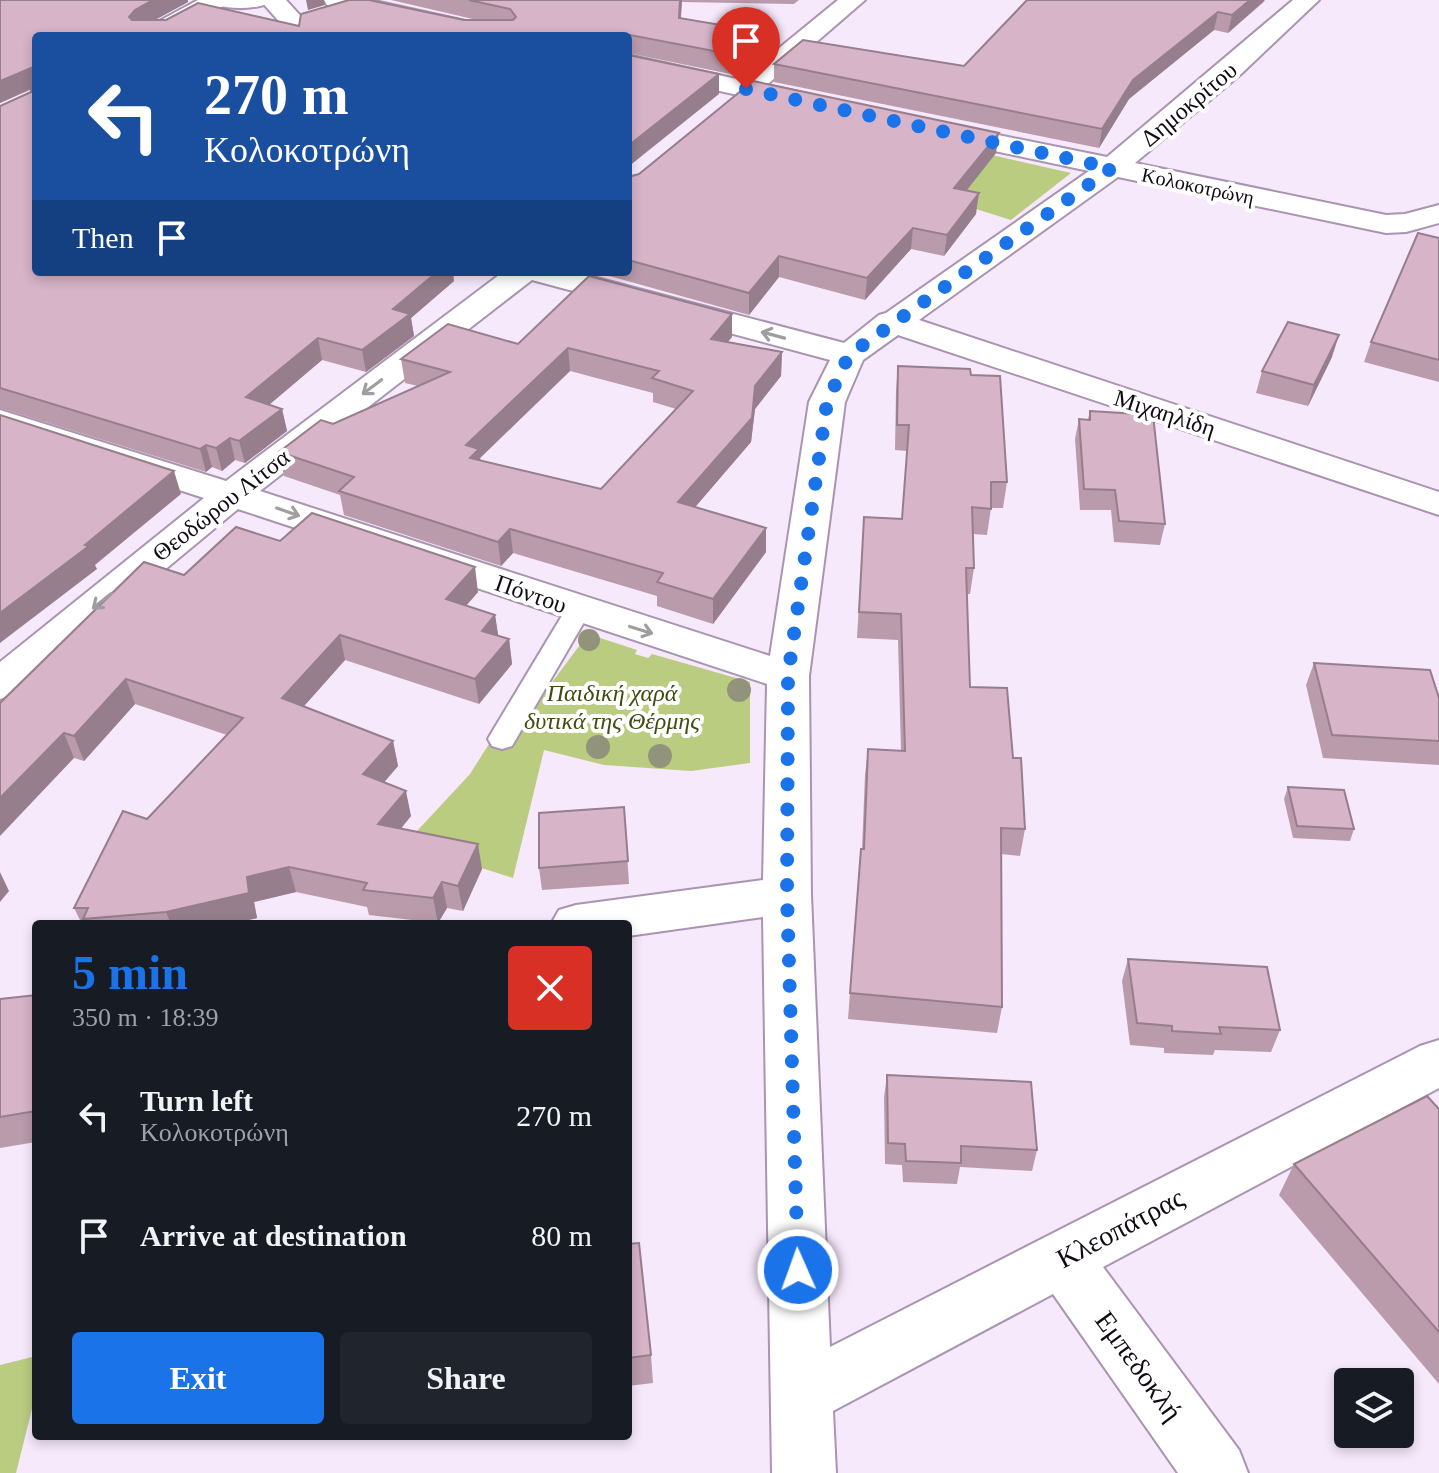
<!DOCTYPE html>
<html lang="en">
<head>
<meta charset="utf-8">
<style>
  :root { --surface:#171b24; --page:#20242c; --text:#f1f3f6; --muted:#9ea1a6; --accent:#1a73e8 }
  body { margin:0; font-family:Georgia,serif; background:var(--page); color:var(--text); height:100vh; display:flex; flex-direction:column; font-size:30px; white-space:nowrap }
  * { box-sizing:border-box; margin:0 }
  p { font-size:26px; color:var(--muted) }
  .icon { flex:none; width:44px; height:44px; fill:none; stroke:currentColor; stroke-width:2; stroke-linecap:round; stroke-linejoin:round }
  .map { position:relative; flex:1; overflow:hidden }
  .panel { position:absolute; left:32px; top:920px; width:600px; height:520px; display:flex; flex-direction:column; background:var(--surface); border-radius:8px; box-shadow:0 4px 12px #0003 }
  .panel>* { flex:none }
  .top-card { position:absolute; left:32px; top:32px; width:600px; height:244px; border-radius:8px; box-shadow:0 4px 12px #0003; background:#1a4fa0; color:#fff; overflow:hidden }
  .controls { position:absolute; left:1334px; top:1368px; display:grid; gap:16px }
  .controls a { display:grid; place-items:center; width:80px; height:80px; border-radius:8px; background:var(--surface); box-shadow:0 4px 12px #0003; font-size:40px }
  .pin { position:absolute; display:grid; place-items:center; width:68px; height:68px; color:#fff; margin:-82px -34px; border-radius:50% 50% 50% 0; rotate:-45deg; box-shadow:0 0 8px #0007 }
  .pin .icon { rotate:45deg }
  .me { position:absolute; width:88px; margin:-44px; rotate:358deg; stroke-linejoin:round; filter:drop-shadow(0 0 6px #0008) }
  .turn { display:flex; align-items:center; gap:28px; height:168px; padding:0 40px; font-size:36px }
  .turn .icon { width:104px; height:104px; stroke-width:2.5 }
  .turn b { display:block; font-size:56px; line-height:68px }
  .then { display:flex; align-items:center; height:76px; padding:0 40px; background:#0003; gap:16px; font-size:30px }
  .round { display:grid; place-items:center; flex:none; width:84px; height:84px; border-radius:8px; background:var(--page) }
  .overview { display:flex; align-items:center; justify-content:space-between; height:136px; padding:0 40px }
  h1 { font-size:48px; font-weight:600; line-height:60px; color:var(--accent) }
  .button { display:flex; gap:16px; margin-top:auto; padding:16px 40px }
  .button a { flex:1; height:92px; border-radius:8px; background:var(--accent); color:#fff; font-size:32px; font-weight:600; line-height:92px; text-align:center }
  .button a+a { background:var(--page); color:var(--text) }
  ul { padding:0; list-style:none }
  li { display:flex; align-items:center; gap:24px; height:120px; padding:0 40px }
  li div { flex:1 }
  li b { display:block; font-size:30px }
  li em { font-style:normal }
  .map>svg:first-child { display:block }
</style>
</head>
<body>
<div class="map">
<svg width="1439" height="1473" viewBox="0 0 1439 1473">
  <rect width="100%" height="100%" fill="#f7e9fc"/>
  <g fill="#b9cc80">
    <path d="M909,136L1071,173L1011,220L928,194Z"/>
    <path d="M588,634L637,650L635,654L648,658L652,654L750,682V763L691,771L604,765L544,750L513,878L405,844L470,774L494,736L509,740Z"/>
    <path d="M36,1356V1393L16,1473H0V1365Z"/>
  </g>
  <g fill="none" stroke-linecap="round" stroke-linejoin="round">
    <g stroke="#a994b1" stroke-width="4">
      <path id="service" d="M578,602L587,604L591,610L512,746L502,749L492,746L488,739L492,732L569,604Z"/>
    </g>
    <g stroke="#a994b1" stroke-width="4">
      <g id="minor">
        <path d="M198,0H228L225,5L169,36H137L141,31Z"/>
        <path d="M260,0H286L319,36H292Z"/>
        <path d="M324,0H370L511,31L515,36H467L327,5Z"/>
        <path d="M838,0H865L769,83L762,84L812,95L815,101L812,107L802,109L628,71V55L750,82L747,77L751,71Z"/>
        <path d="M1293,0H1319L1241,74L1135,163L1386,215L1405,214L1439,205V223L1406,232L1386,233L1118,177L919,320L1439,492V515L898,335L863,360L845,402L809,676L811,895L830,1347L1420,1046L1439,1040V1088L1103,1267L1239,1450L1248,1473H1178L1053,1294L833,1411L836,1473H772L763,917L628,936V924H551L559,910L576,905L763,880L767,684L238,509L15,694L0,699V662L204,498L0,432V410L226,481L503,272H574L844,343L879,315L886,313L1089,171L929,137L925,131L929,125L939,123L1107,157ZM532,280L830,360L809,402L770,656L260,491Z"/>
      </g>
    </g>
    <g stroke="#a994b1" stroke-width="4">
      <path id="secondary" d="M213,0H267L264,5C249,9 231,9 216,5Z"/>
    </g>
    <use href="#service" fill="#fff" fill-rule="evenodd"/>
    <use href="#minor" fill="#fff" fill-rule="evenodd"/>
    <use href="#secondary" fill="#fff" fill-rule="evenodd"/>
  </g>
  <g fill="#92937b">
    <circle cx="589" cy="640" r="11"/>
    <circle cx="739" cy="690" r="12"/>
    <circle cx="598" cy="747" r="12"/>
    <circle cx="660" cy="756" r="12"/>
  </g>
  <g fill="#b99bac" fill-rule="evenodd">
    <path d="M0,0H188V2L155,20L299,26L477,20L391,0H799L794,4L682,2L681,19L769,52L740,76L628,53V36H36V272L454,281L411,318L414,336L366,372L322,360L269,405L282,409L287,431L245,463L235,460L222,471L212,467L206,472L0,408V106L31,92V89L0,103Z"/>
    <path d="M1265,1L1228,33L1214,30L1129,99L1099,148L774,82V64L964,66Z"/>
    <path d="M996,153L966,191L976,214L944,256L911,249L865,300L779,277L749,315L613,277L589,272H628V177Z"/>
    <path d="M1439,238V382L1364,362L1371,342Z"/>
    <path d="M732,337L727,342L782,352L781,376L755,409L751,442L695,507L766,528V552L713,624L657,606V596L513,553L501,566L344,515L340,495L284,476L279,452L333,424L418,386L405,383L401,359L518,344ZM570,371L653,393V402L676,409L601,489L481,461L480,458Z"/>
    <path d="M1332,357L1308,406L1256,393L1262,371Z"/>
    <path d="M898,366L971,375L1007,482L1003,508H991L987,535L973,534L974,568L970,594H967L970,687L1013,758L1025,829L1020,856L1001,854L1002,1007L997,1033L848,1019L859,875L862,849L865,775L868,749L901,751L898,640L857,638L864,517L902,519L907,451L895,450L896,391Z"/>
    <path d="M1090,411L1165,524L1160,545L1114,542L1111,510H1080L1075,439L1079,419H1088Z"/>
    <path d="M280,541L478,592L466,606L495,615L498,636L509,639L512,664L479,704L345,660L304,706L393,741L398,766L384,782L411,816L401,829L482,869L463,911L447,908L438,923L369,915L367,907L296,892L254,902L257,918L231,924H82L74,908L147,819L227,735L135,704L84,761L74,758L0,703L184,575Z"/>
    <path d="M1314,663L1439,698V765L1323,758L1306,685Z"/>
    <path d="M1288,787L1354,829L1350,841L1293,838L1284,799Z"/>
    <path d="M624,807L629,884L542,890L539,868Z"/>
    <path d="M1128,959L1280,1030L1271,1052L1215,1050L1213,1055L1164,1053V1048L1130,1045L1122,981Z"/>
    <path d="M36,995V1142L0,1148V999Z"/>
    <path d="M887,1075L1037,1150L1032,1171L960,1167L957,1184L903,1182L902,1165L885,1164L884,1097Z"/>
    <path d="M1439,1109V1384L1279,1195L1294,1164Z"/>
    <path d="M628,1244L651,1355L653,1383L628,1386Z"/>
  </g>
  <g fill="#967e8c">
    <path d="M153,0H188V2L140,28L129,17L135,10Z"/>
    <path d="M306,0H324L325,5L308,10Z"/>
    <path d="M680,0H682L679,37V18Z"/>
    <path d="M1250,0H1265L1228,33L1232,15Z"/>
    <path d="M1218,12L1214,30L1129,99L1099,148L1102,129L1133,80Z"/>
    <path d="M769,33V52L740,76V56Z"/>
    <path d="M31,68L36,87L0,103V81Z"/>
    <path d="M719,74V94L628,167V146Z"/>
    <path d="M999,133L996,153L952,209L954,188Z"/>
    <path d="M979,193L976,214L944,256L947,235Z"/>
    <path d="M913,228L911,249L865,300L867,278Z"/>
    <path d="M779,256V277L749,315V293Z"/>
    <path d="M437,272H453L454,281L411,318L414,336L366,372L362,350L393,309Z"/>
    <path d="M732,314V337L711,362V339Z"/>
    <path d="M1339,335L1332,357L1308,406L1314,385Z"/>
    <path d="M318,338L322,360L251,420L246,397Z"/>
    <path d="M568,348L570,371L480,458L482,473L469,469L466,445Z"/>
    <path d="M782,352L781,376L755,409L751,442L679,526L678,502L755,386Z"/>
    <path d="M282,409L287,431L245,463L239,441Z"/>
    <path d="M230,438L235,460L222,471L216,448Z"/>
    <path d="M206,445L212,467L206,472L200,449Z"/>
    <path d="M174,471L181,494L95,565L97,569L0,643V613Z"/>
    <path d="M766,528V552L713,624V599Z"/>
    <path d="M510,529L513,553L501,566L498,542Z"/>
    <path d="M475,567L478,592L449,625L446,599Z"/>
    <path d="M495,615L499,640L482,631Z"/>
    <path d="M340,635L345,660L289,723L282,698Z"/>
    <path d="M509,639L512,664L479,704L475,679Z"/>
    <path d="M126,679L135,704L84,761L74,736Z"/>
    <path d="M64,733L74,758L0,836V798Z"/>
    <path d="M393,741L398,766L369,800L363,774Z"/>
    <path d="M406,791L411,816L383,849L378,824Z"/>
    <path d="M478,844L482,869L463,911L458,886Z"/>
    <path d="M289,867L296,892L254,902L257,918L231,924H171L166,912L247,877Z"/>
    <path d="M0,872L9,891L0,902Z"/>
    <path d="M442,882L447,908L438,923L433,898Z"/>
  </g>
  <g fill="#d7b4c8" stroke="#967e8c" stroke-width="2" fill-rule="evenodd">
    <path d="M0,0H153L135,10L129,17L132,20H166L198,3L299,26L301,14L349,0H369L464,20H513L516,17L510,9L469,0H680L679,18L769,33L740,56L625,34L626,36H36V272H437L393,309L410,314L362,350L318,338L246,397L282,409L239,441L230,438L216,448L206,445L200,449L0,388V106L31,92V68L0,81Z"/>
    <path d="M1027,0H1250L1232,15L1218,12L1133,80L1102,129L774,64L803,40L964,66Z"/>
    <path d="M628,55L719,74L628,146Z"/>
    <path d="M753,81L999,133L954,188L979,193L947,235L913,228L867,278L779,256L749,293L628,260V177L639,174Z"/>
    <path d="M1418,233L1439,238V360L1371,342Z"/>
    <path d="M589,276L732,314L711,339L782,352L755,386L752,418L678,502L766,528L713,599L657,582L663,573L510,529L498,542L339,491L354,477L279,452L321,420L333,424L450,372L401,359L448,324L518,344ZM568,348L659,371L652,378L693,391L601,489L470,458L479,449L466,445Z"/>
    <path d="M1288,322L1339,335L1314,385L1262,371Z"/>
    <path d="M898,366L970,369L971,375L1000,376L1007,482H991V509L972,507L974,568H966L970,687L1007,688L1013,758H1021L1025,829L1001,828L1002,1007L850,993L861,849H864L868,749L905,751L901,614L859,612L864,517L902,519L909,425H897Z"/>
    <path d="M1090,411L1153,415L1165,524L1119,521L1115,490L1084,489L1079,419L1090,420Z"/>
    <path d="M0,415L174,471L85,545L89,546L0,613Z"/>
    <path d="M312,513L475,567L446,599L495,615L482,631L509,639L475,679L340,635L282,698L393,741L363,774L406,791L378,824L478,844L458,886L442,882L433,898L363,890L367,883L289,867L247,877L249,893L166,912L83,919L88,908H74L123,811L147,819L243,718L126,679L74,736L64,733L0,798V703L144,562L184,575L236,527L280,541Z"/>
    <path d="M1314,663L1430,670L1439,698V741L1332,735Z"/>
    <path d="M1288,787L1344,790L1354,829L1297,826Z"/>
    <path d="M624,807L628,861L539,868V813Z"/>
    <path d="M1128,959L1267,967L1280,1030L1219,1027L1221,1034L1172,1031V1026L1137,1023Z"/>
    <path d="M36,995V1111L0,1117V999Z"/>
    <path d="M887,1075L1031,1082L1037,1150L961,1146V1163L906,1161L905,1144L888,1143Z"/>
    <path d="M1427,1096L1439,1109V1332L1294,1164Z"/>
    <path d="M639,1243L651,1355L628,1358V1244Z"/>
  </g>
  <defs><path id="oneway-shaft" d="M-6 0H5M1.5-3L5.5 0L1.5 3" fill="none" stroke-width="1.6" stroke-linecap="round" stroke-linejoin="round" transform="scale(2)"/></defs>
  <g stroke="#a09da1">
    <use href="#oneway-shaft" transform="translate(773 335) rotate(-165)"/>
    <use href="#oneway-shaft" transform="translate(372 387) rotate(143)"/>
    <use href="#oneway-shaft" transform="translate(288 512) rotate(19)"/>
    <use href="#oneway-shaft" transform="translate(102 601) rotate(141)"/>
    <use href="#oneway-shaft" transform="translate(641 630) rotate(17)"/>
  </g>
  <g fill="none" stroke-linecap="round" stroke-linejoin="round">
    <path stroke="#1a73e8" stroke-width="14" stroke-dasharray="0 25.2" d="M746,89L1112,168L849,355L827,402L788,676L787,895L798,1270"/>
  </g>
  <g text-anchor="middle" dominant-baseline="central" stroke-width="8" stroke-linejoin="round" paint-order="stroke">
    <g font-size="20" fill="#110a14" stroke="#fff">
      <text transform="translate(1198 186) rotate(12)">Κολοκοτρώνη</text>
    </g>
    <g font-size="24" fill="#110a14" stroke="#fff">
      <text transform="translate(1189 104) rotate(-40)">Δημοκρίτου</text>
      <text transform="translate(1165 413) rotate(18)">Μιχαηλίδη</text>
      <text transform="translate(221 505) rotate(-38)">Θεοδώρου Λίτσα</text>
      <text transform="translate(531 594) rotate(19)">Πόντου</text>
    </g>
    <g font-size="24" font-style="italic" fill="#404c11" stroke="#fff">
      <text x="612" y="693">Παιδική χαρά<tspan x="612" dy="28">δυτικά της Θέρμης</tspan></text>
    </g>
    <g font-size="28" fill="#110a14" stroke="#fff">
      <text transform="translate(1120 1228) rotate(-28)">Κλεοπάτρας</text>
      <text transform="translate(1139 1366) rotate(54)">Εμπεδοκλή</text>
    </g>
  </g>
</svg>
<div class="controls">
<a><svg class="icon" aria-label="layers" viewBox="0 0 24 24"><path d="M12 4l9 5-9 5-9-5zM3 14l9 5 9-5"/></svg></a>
</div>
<div class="pin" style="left:746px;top:89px;background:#d93025"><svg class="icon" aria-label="arrive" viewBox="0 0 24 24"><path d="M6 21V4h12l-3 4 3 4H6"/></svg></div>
<svg class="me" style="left:798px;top:1270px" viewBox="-20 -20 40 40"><circle r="17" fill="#1a73e8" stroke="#fff" stroke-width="3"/><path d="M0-11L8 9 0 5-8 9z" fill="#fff"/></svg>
<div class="top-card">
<div class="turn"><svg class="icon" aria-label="left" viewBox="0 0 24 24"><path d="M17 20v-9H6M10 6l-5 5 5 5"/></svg><div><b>270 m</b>Κολοκοτρώνη</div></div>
<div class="then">Then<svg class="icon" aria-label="arrive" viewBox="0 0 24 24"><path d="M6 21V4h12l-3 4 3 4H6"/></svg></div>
</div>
<section class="panel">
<div class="overview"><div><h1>5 min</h1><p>350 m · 18:39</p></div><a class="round" style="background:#d93025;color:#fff"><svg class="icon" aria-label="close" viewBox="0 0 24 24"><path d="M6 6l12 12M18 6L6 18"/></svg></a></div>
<ul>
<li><svg class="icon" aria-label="left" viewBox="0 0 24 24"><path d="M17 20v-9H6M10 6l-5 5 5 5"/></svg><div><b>Turn left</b><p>Κολοκοτρώνη</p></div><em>270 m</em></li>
<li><svg class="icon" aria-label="arrive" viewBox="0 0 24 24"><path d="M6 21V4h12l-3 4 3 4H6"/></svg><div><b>Arrive at destination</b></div><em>80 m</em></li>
</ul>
<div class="button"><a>Exit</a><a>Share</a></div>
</section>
</div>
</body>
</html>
